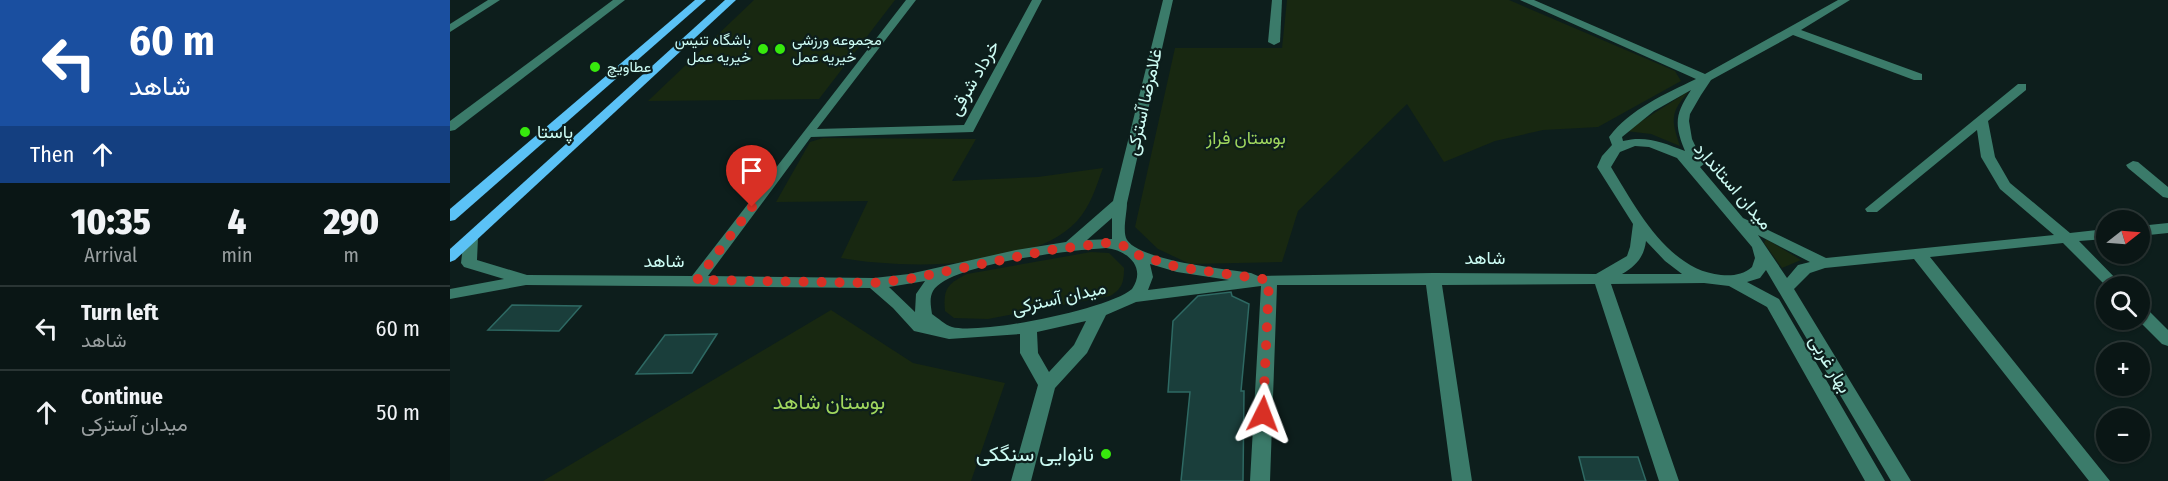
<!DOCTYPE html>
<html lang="en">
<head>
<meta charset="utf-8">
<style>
  :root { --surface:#0a1615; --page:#131f1e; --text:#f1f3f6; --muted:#999fa0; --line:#2a3534 }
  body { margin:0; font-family:"Fira Sans Condensed",Vazirmatn,sans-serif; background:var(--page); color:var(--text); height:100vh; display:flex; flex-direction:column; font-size:22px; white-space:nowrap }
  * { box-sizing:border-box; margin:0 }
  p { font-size:20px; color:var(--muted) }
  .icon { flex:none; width:33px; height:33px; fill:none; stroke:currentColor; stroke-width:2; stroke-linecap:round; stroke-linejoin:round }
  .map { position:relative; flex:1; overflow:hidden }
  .drawer { display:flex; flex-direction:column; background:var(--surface); width:450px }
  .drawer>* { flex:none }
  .hud { background:#1a4fa0; color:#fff; overflow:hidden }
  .needle { width:39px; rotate:73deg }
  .tools { position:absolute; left:1646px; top:210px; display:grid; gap:12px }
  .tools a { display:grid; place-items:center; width:54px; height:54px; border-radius:50%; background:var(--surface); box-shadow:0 2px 4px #0004,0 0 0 2px var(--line); font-size:30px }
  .pin { position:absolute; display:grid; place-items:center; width:51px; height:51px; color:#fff; margin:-62px -26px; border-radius:50% 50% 50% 0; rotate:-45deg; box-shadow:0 0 6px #0007 }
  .pin .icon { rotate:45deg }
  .me { position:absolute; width:66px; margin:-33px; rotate:3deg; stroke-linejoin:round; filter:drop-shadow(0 0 4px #0008) }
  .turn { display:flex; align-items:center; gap:21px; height:126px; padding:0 30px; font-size:27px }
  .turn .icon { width:78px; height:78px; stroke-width:2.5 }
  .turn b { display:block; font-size:42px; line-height:51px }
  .then { display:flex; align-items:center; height:57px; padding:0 30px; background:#0003; gap:12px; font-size:22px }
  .eta { display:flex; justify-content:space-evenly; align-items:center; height:102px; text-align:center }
  .eta b { font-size:36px; font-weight:800; line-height:42px }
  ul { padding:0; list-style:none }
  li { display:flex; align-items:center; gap:18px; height:84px; padding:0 30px; border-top:2px solid var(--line) }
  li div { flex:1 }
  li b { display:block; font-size:22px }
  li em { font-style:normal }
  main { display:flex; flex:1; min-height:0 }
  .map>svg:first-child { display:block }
</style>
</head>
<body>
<main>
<section class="drawer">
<div class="hud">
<div class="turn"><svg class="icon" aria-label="left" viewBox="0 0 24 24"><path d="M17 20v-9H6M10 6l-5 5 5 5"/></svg><div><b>60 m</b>شاهد</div></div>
<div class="then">Then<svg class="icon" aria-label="ahead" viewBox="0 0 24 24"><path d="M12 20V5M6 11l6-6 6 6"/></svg></div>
</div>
<div class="eta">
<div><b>10:35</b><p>Arrival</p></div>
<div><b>4</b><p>min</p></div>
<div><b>290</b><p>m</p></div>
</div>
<ul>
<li><svg class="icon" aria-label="left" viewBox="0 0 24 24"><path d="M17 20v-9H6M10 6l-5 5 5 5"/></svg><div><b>Turn left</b><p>شاهد</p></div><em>60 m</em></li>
<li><svg class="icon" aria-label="ahead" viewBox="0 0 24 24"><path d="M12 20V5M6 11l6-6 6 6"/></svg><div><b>Continue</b><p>میدان آسترکی</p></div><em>50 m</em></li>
</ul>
</section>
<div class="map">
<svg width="1718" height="481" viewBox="0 0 1718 481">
  <rect width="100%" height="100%" fill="#0d1e1c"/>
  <g fill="#182811">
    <path d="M304,0H445L369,99L198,101Z"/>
    <path d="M837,0H1059L1225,71L1231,81L1148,127L1093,130L1045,141L994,162L957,104L848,211L832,262L740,264L708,249L685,227L725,48H832Z"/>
    <path d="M1239,91C1220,113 1221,119 1230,146L1201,134L1176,131Z"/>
    <path d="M373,138L526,139L502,181L588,177L653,168C646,187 641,205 627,221C581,271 453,269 391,258L418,201L326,202L360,142Z"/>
    <path d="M1316,239L1351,260L1332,268L1314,243Z"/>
    <path d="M641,252L659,253L674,268C674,282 672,289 660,296L538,319L504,318L495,311C493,289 497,284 517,274Z"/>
    <path d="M381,310L463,363L555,383L521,481H93Z"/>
  </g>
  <g fill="#1a3e3b" stroke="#2e6963" stroke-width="1.5">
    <path d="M781,292L782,296L799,304L791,391H794L793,481H731L740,392H718L723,321L748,296Z"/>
    <path d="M62,305L131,306L109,331L38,330Z"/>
    <path d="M267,334L242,373L186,374L215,335Z"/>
    <path d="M1129,457H1188L1196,481H1135Z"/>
  </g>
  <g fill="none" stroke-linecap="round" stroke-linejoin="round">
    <g fill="#3b7b6a" fill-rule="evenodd">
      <path d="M38,0H50L0,32V24Z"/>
      <path d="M163,0H175L5,130L0,131V121Z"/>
      <path d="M456,0H466L367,129L514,125L582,0H592L523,132L361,137L258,276L424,278L459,274L566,250L616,242L663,201L713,0H723L677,203C677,213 672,232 677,240C691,261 775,269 801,273L808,276L983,273L1146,274L1177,256L1180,247L1183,224L1147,167L1152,156L1162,145L1159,137C1180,109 1215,94 1246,79L1070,0H1084L1255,74L1388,0H1400L1351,30L1472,74V80H1464L1343,35L1261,80L1251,95L1240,114L1239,121L1242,139L1254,164L1250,167L1293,218L1376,258L1604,235L1550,189L1531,157L1527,130L1427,212H1417L1415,209L1568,84H1576V90L1538,121L1545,157L1560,183L1620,233L1656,229V239L1629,241L1673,286H1656L1613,243L1480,257L1660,481H1639L1464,259L1375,268L1360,273L1344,289L1461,481H1441L1316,270L1310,278L1297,282L1329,299L1435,481H1415L1317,307L1279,286L1254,283L1161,284L1229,481H1209L1145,284L992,285L1022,481H1002L976,285H827L820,481H800L811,286L686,302L656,315L637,353L605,388L581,481H561L588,385L570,353V334L499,339L464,331L443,308L420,288L76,285L0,299V289L54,279L14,267L11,263L14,238L21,233L28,238L27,260L77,275L242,276ZM1241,90C1225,114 1224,124 1235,151C1214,143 1196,135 1173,141L1172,137L1204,111ZM1185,146L1199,147L1227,158L1302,247L1305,258L1302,267C1293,275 1282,276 1271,275C1218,270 1186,208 1161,167L1170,152ZM662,218V239L637,240ZM1308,235L1360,262L1348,265L1337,278ZM1196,241L1215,261L1232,274H1172C1186,266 1194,257 1196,241ZM656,248C677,250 697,267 682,289C660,309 530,335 502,327C495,325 488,318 482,314C481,307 479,298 483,291C500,263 624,250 656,248ZM700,264L727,272L779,280L698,290L703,277ZM475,281L466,294L465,312L439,287ZM636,321L624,345L599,372L588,353L587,332Z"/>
      <path d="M822,0H832L830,42L824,45L818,42Z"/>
      <path d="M1683,161L1688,162L1718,187V198L1713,197L1678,168L1676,165Z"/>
      <path d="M1718,223V233L1689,236V226Z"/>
      <path d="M1689,305L1695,307L1718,330V346L1712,344L1688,320Z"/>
    </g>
    <g fill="#5bc2f6" fill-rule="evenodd">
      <path d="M245,0H256L5,220L0,221V209Z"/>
      <path d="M275,0H286L5,260L0,262V249Z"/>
    </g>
  </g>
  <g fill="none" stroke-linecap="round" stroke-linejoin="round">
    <path stroke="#d93025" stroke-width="10" stroke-dasharray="0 18" d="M302,207L247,280L424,283L459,279L600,250L656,243L672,245L688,255L727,267L819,280L813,414"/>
  </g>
  <g fill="#37e90d" stroke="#0d1e1c" stroke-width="2">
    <circle cx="313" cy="49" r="6"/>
    <circle cx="330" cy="49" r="6"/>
    <circle cx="145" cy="67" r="6"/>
    <circle cx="75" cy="132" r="6"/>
    <circle cx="656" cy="454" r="6"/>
  </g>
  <g text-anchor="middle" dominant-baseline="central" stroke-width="4.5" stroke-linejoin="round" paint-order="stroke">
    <g font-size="15" fill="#cdfcf4" stroke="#0d1e1c" text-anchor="start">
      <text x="301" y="40" text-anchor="end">باشگاه تنیس<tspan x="301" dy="17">خیریه عمل</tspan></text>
      <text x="342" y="40">مجموعه ورزشی<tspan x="342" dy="17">خیریه عمل</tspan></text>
      <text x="157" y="67">عطاویچ</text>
    </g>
    <g font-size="18" fill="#cdfcf4" stroke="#0d1e1c">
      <text transform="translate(524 78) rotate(-60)">خرداد شرقی</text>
      <text transform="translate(694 102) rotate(-77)">غلامرضا آسترکی</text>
      <text transform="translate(1283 186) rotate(49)">میدان استاندارد</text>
      <text x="1035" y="258">شاهد</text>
      <text x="214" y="261">شاهد</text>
      <text transform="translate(609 298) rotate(-13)">میدان آسترکی</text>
      <text transform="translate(1380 364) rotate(59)">بهار غربی</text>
    </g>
    <g font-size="18" fill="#cdfcf4" stroke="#0d1e1c" text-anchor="start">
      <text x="87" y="132">پاستا</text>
    </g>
    <g font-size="18" fill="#a0d75e" stroke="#0d1e1c">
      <text x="796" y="138">بوستان فراز</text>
    </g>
    <g font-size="21" fill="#a0d75e" stroke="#0d1e1c">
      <text x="379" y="402">بوستان شاهد</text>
    </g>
    <g font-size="21" fill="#cdfcf4" stroke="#0d1e1c" text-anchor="end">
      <text x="644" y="454">نانوایی سنگکی</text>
    </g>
  </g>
</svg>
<div class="tools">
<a><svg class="needle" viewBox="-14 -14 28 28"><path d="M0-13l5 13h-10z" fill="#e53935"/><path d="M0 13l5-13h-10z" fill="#999fa0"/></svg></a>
<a><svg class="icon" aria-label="search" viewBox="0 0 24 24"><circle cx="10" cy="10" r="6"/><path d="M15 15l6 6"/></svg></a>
<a>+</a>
<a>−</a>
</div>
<div class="pin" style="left:302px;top:207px;background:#d93025"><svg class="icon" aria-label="arrive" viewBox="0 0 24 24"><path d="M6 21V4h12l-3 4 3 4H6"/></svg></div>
<svg class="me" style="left:813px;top:414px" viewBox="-20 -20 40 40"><path d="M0-17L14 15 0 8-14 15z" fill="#d93025" stroke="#fff" stroke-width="4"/></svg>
</div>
</main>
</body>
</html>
